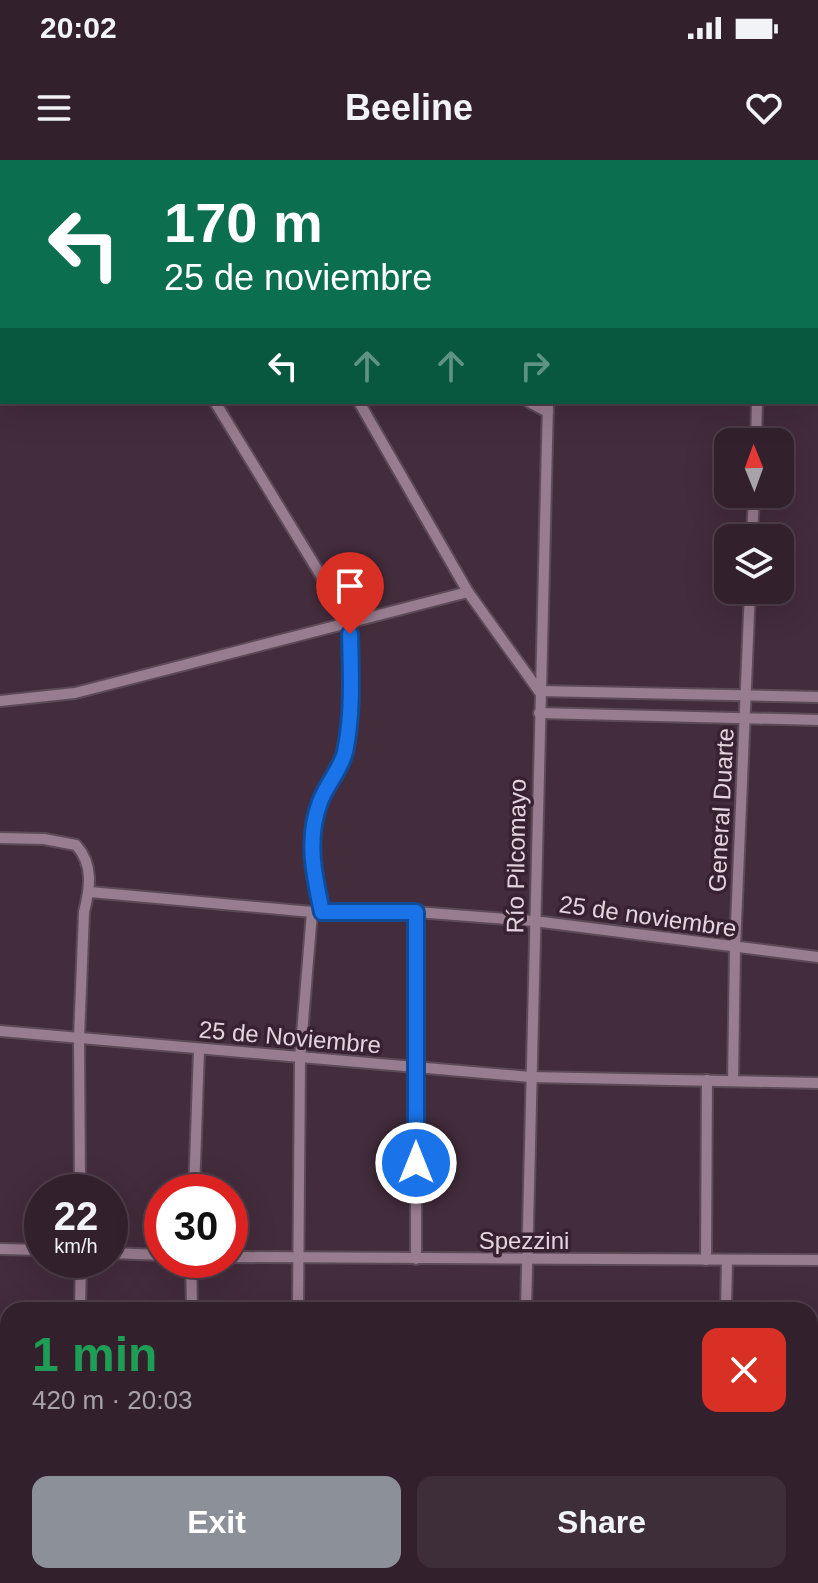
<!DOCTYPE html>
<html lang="en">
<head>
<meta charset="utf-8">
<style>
  :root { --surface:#32212d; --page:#3d2e39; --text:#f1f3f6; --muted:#a8a3aa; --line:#4d3e49; --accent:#8c9099 }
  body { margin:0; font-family:Helvetica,sans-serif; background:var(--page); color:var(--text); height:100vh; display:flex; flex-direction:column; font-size:30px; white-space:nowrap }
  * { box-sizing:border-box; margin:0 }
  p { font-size:26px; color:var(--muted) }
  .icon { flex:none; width:44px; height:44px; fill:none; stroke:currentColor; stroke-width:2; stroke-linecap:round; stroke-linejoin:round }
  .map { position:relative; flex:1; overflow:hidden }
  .details { position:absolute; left:0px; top:1142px; width:818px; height:282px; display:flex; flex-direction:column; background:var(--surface); border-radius:24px 24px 0 0; box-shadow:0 8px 32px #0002,0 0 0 2px var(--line) }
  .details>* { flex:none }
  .hud { position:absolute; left:0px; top:0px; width:818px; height:244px; box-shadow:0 8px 32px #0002,0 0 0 2px var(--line); background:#0b6e4f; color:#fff; overflow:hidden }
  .needle { width:52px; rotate:359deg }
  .tools { position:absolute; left:714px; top:268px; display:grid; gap:16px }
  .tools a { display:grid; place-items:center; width:80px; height:80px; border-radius:16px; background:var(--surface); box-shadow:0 8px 32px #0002,0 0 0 2px var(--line); font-size:40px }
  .speed { position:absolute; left:24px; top:1014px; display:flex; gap:16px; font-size:40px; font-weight:700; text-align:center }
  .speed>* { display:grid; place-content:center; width:104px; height:104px; border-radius:50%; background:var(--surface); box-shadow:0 8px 32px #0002,0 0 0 2px var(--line); line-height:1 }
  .speed small { font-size:20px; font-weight:400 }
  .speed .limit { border:12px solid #d22; background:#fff; color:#111 }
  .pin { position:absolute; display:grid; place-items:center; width:68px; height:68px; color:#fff; margin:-82px -34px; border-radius:50% 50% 50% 0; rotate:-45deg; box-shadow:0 0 8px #0007 }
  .pin .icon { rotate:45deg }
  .me { position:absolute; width:88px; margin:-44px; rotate:0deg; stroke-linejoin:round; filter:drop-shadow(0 0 6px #0008) }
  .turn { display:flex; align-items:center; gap:28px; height:168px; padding:0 32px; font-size:36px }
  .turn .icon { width:104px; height:104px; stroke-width:2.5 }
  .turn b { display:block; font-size:56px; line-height:68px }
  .lanes { display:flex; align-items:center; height:76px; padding:0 32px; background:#0003; justify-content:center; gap:40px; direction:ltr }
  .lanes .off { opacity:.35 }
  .round { display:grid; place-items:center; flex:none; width:84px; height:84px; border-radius:16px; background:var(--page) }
  .head { display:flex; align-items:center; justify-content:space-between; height:136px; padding:0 32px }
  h1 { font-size:48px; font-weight:800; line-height:60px; color:#1e9e55 }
  .action { display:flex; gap:16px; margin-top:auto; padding:16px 32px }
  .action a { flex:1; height:92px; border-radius:16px; background:var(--accent); color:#fff; font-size:32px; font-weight:800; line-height:92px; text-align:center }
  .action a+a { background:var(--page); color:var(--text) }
  .status { display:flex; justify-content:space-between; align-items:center; height:56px; padding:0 40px; background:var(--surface); direction:ltr }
  .status svg { height:22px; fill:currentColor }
  header { display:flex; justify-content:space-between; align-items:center; height:104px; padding:0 32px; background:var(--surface); font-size:36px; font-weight:800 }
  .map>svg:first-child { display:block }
</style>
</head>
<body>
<div class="status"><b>20:02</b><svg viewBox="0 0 49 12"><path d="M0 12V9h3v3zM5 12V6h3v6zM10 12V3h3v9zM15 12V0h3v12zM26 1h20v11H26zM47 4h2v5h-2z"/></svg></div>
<header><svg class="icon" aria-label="menu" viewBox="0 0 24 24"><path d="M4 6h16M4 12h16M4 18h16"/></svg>Beeline<svg class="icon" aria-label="heart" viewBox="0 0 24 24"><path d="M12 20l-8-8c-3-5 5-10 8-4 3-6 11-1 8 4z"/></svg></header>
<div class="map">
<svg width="818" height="1423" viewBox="0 0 818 1423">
  <rect width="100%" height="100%" fill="#432c3c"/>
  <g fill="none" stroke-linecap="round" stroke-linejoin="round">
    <g stroke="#5d4a57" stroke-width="14">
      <g id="street">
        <path d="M129,0L133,2"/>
        <path d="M285,2V0"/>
        <path d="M359,2L360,0"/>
        <path d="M435,2V0"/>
        <path d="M549,2V0"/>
        <path d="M739,2V0"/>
        <path d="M0,91L2,92"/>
        <path d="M816,146H818"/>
        <path d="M215,242L331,432L349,449L370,457"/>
        <path d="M359,242L468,432L539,531"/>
        <path d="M529,242L548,252"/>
        <path d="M756,282L757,242"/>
        <path d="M752,378L754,334"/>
        <path d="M539,531L818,537"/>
        <path d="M0,541L75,533L468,432"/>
        <path d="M539,553L818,560"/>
        <path d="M0,678L44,679L76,685C94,705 90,728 84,752L79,878L80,1032"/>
        <path d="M90,732L312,752H416L534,761L818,797"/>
        <path d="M322,752C314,715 306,679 320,642C326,626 341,610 345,593C354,555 354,502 349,463"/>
        <path d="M0,871L530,917L818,923"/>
        <path d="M733,920L735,788L750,430"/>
        <path d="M194,1032L199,890"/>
        <path d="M0,1089L42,1090"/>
        <path d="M110,1093L162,1095"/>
        <path d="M230,1097L818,1100"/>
        <path d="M416,1099V752"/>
        <path d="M191,1100L192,1150"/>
        <path d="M706,1100L707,920"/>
        <path d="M80,1150L81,1100"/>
        <path d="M298,1150L300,898L312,752"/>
        <path d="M526,1150L548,242"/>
        <path d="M726,1150L727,1100"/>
        <path d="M810,1231L818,1232"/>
        <path d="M810,1358H818"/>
        <path d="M202,1423V1416"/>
        <path d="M523,1423V1416"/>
        <path d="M723,1423V1416"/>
      </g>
    </g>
    <use href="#street" stroke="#987c8f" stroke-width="10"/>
  </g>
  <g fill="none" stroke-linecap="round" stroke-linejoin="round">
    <g stroke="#114b97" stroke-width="20">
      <path id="route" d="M350,474C351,513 353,554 345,592C341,609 326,625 320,642C306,679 314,715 322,752H416V1003"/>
    </g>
    <use href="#route" stroke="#1a73e8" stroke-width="14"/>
  </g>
  <g text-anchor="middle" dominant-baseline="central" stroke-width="7" stroke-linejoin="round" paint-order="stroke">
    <g font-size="24" fill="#e3d4de" stroke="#382232">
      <text transform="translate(721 650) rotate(-87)">General Duarte</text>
      <text transform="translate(516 696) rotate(-89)">Río Pilcomayo</text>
      <text transform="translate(648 756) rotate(8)">25 de noviembre</text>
      <text transform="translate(290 877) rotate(5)">25 de Noviembre</text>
      <text x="524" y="1080">Spezzini</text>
    </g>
  </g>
</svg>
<div class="tools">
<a><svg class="needle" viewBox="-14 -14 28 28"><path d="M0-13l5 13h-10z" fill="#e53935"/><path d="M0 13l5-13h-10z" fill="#a8a3aa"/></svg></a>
<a><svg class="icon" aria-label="layers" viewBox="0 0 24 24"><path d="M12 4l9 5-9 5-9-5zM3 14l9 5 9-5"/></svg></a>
</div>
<div class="speed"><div>22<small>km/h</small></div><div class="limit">30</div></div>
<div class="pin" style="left:350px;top:474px;background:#d93025"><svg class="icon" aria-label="arrive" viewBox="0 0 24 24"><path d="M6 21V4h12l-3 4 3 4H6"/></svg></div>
<svg class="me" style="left:416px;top:1003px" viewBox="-20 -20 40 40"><circle r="17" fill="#1a73e8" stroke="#fff" stroke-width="3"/><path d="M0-11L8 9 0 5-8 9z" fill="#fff"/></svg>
<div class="hud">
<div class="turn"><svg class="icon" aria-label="left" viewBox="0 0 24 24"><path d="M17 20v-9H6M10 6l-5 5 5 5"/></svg><div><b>170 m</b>25 de noviembre</div></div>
<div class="lanes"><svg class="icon" aria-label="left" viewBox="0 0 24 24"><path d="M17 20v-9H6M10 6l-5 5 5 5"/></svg><svg class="icon off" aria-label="ahead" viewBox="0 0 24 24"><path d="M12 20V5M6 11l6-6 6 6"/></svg><svg class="icon off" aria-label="ahead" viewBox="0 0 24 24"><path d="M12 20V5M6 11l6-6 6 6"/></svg><svg class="icon off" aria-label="right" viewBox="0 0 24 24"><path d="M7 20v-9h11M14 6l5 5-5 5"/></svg></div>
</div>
<section class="details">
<div class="head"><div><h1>1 min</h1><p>420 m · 20:03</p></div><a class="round" style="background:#d93025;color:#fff"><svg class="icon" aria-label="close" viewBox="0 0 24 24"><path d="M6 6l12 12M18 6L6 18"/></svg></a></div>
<div class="action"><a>Exit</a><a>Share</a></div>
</section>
</div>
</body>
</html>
